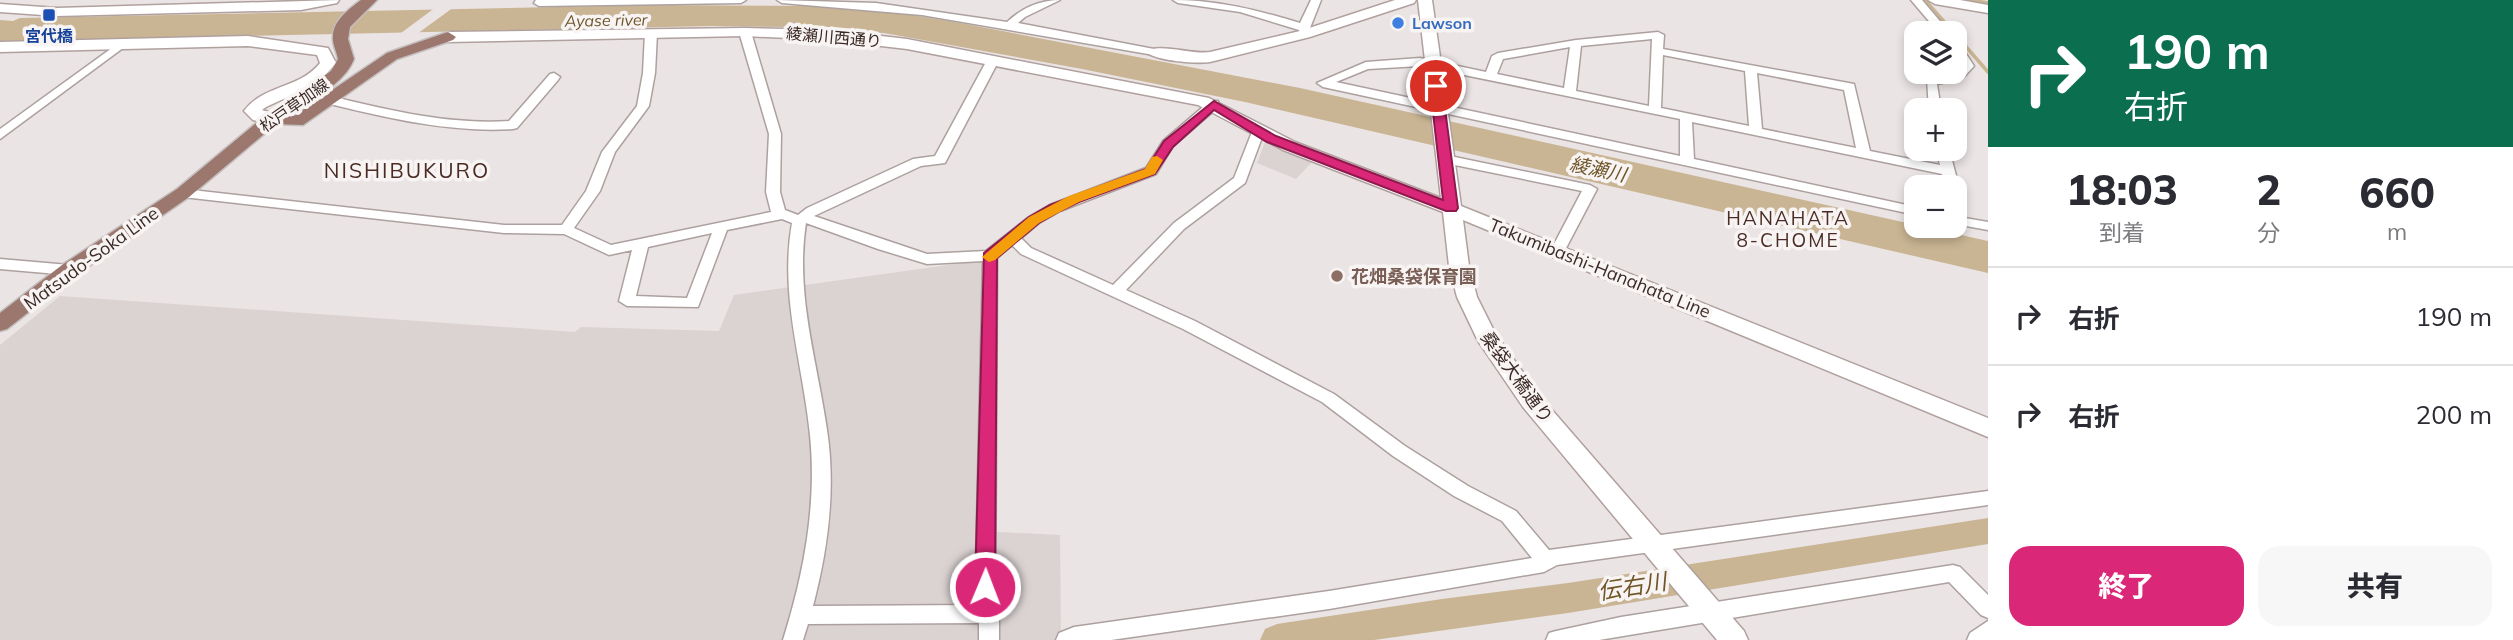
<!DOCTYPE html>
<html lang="ja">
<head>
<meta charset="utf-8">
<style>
  :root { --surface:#fff; --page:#f7f7f7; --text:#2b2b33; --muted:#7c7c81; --line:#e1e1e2; --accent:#db2777 }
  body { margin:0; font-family:Mulish,"Noto Sans JP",sans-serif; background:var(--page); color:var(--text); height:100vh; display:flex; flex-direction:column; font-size:26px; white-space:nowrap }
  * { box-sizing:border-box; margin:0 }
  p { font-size:23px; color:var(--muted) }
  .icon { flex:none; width:38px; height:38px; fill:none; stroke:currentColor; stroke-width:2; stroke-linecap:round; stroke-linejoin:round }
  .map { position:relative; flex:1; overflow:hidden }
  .sheet { display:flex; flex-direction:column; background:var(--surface); width:525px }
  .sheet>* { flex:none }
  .banner { background:#0b6e4f; color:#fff; overflow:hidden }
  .controls { position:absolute; left:1904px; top:21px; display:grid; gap:14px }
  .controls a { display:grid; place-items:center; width:63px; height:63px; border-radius:14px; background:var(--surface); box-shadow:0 4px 10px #0003; font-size:35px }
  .pin { position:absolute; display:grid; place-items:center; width:60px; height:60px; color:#fff; margin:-30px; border:4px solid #fff; border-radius:50%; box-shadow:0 2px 7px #0007 }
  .me { position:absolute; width:77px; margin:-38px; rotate:1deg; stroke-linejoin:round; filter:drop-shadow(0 0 5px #0008) }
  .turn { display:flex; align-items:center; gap:24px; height:147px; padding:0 21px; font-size:32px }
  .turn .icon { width:91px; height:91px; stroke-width:2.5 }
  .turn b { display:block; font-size:49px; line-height:60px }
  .eta { display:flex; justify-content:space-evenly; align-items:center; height:119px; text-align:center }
  .eta b { font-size:42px; font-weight:800; line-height:49px }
  .cta { display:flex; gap:14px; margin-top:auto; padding:14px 21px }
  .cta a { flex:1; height:80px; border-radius:21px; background:var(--accent); color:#fff; font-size:28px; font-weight:800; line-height:80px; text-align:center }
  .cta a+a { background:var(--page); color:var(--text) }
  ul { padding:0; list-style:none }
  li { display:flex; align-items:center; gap:21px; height:98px; padding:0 21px; border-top:2px solid var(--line) }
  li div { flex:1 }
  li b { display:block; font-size:26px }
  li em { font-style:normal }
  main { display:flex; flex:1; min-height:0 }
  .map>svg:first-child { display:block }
</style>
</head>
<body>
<main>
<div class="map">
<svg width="1988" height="640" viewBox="0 0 1988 640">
  <rect width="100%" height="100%" fill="#ebe4e4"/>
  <g fill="#dbd2d2">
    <path d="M1265,142L1276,148L1312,162L1296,179L1257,163Z"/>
    <path d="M984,260L980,531L1060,535L1061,640H0V345L60,296L575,332L581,327L719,331L734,295Z"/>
  </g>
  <path fill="#c9b593" d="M651,5L821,6L895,12L955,22L1300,88L1988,241V273L1245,102L1082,69L884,33L792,27L712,26L0,41V20L13,21L20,18Z"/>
  <path fill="#ebe4e4" d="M436,7H454L417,34L401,33Z"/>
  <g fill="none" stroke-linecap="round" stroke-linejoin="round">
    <g stroke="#c9b593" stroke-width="3.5">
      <path d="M1925,0L1954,33"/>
      <path d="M1971,0L1988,3"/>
      <path d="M1955,34L1988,72"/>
    </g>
    <path fill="#c9b593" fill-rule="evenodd" d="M1988,518V544L1568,613L1374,640H1260L1265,629L1277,624L1442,599L1568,583Z"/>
    <g stroke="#aca19f" stroke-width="3">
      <g id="street">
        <path d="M536,0H746L741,3L539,6L534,3Z"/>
        <path d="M777,0L876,3L1007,22C1022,8 1040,0 1060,0L1025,17L1018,23L1154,49L1160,52L1154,55L922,15L782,3Z"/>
        <path d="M1173,0C1218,0 1257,10 1300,23L1311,0H1321L1310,28L1311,34L1305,37L1301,36L1299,30L1240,12L1178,3Z"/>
        <path d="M1911,0H1922L1950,33H1939Z"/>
        <path d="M745,29L751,32L781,134L780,192L785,210L798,215L807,208L913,159L935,156L986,62L988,60H996L998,62L945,163L921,166L814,216L927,254L986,251L1029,217L1050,205L1146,168L1163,141L1210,101H1218V107L1173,146L1156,174L1060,211L1039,223L1021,238L1031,248L1113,285L1174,223L1234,178L1252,132L1253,129H1263L1264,132L1245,183L1184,229L1126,290L1195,321L1334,394L1405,446L1468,486L1516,511L1549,550L1988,491V505L1557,565L1544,572L1329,609L1111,640H1056L1059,633L1074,627L1329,591L1532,558L1502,521L1454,496L1393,456L1322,402L1183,329L1021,254L1012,245L997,258L995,613L999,621V640H979V623L808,624L803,640H783C804,573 817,505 810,435C803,363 779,296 792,223L782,219L727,230L698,307L627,306L619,301L632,250L609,255L564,234L504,233L183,197L176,193L183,189L504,225H562L586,191L602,152L637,106L643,73L645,33L651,30L657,33L655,73L649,106L615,152L600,191L574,228L611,245L771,212L766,192L769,134L739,32ZM806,223L878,249L927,264L983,261L975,605L813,606C828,549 836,489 827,430C817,360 795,294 806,223ZM712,233L687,298L636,296L648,247Z"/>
        <path d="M1658,32L1664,35L1663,49L1854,84L1870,151L1940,165L1936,149H1949L1959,187L1955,190V187H1945L1942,174L1692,122L1694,159L1916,207V215L1323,87L1317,83L1366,62L1420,58L1486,72L1492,56L1498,53L1576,40ZM1652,39L1649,106L1576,91L1581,46ZM1570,47L1564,88L1497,74L1503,59ZM1663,55L1745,71L1749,126L1661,108ZM1420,66L1680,119V156L1336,82L1368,69ZM1757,73L1844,90L1856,148L1762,129Z"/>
        <path d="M123,40L127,41V45L0,139V129Z"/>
        <path d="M1955,42L1959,43L1974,66L1962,79L1937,84L1941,110H1929L1927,79L1954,74L1962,66L1955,54Z"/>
        <path d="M554,73L560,77L558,80L517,128L513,129C450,133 387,118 326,103L324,100L330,96C388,110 449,125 509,121L550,74Z"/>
        <path d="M1445,155L1590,185L1597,189L1565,250L1558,255L1551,250L1582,191L1440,162V156Z"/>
        <path d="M1955,196L1962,200L1965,218L1988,222V230L1955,224Z"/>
        <path d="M0,259L69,265L76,270L69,275L0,269Z"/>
        <path d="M1953,565L1960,567L1988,595V618L1981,615L1949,582L1599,640H1546L1549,633L1556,631L1621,617Z"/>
        <path d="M1988,621V640H1967L1970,633Z"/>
      </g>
    </g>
    <g stroke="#b0a09e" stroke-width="3">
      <g id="secondary">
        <path d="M339,0L337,3L301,10L57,16L0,12V4L57,8Z"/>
        <path d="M1395,0H1416L1414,3L1310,37L1210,62C1196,64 1157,61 1146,52C1157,42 1193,55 1210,52L1300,31Z"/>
        <path d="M1418,0H1432L1461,206L1988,418V437L1463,220L1469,266L1477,297L1495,333L1539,395L1744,631L1748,640H1717L1523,407L1478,341L1457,297L1449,266L1443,212L1283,150L1198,105L907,49L830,40L745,36L448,42L440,37L448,32L745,28L830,30L907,39L1209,98L1295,142L1441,198Z"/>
        <path d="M1928,0H1960L1988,5V13L1935,4Z"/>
        <path d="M248,36L328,48L336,63L318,83L266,107L262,110L278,115L280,119L272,124L253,120L244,111C263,85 301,88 320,63L317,55L248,46L0,52V42Z"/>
      </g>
    </g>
    <g stroke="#c4bfbe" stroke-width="3">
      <path id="primary" d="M361,0H377L350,27L348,39L354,59C344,85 310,100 288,115L294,116L387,53L448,32L456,37L453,40L397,59L303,125L276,124L189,197L76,275L7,329L0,331V313L62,265L177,189L266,115L331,71L338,59C337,52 332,44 333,36C333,21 349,9 361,0Z"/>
    </g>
    <use href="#street" fill="#fff" fill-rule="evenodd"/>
    <use href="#secondary" fill="#fff" fill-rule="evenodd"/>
    <use href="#primary" fill="#9b776e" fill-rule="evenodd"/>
  </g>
  <path fill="#db2777" stroke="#8e194d" stroke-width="2" d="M1436,83L1442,86L1458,208L1456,211H1446L1267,142L1214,110L1173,147L1155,174L1079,202L1060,211L1039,223L997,258L995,587L992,593L985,595L978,593L975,587L984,253L1029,217L1050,205L1146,169L1164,141L1214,101L1276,136L1443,200L1430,86Z"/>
  <path fill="#f59e0b" d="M1157,156L1163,160L1155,174L1079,202L1039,223L995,260L989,262L982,257L1029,217L1069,196L1145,169L1152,157Z"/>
  <rect fill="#1a4fb4" stroke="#f8f4f4" stroke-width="2.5" x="42" y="8" width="14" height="14" rx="3.5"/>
  <circle fill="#3f7fe0" stroke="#f8f4f4" stroke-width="2.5" cx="1398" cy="23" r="7"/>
  <circle fill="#8d6e63" stroke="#f8f4f4" stroke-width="2.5" cx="1337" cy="276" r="7"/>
  <g text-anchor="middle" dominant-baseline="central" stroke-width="7" stroke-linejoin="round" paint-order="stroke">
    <g font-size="16" font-style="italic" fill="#6f5527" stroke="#f8f4f4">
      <text transform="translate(606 20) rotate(-1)">Ayase river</text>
    </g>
    <g font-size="16" font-weight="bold" fill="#366cbe" stroke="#f8f4f4" text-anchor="start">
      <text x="1412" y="23">Lawson</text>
    </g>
    <g font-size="16" font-weight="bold" fill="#164399" stroke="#f8f4f4">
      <text x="49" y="36">宮代橋</text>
    </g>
    <g font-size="16" fill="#3b2a25" stroke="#f8f4f4">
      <text transform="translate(834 37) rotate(5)">綾瀬川西通り</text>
      <text transform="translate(294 105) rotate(-35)">松戸草加線</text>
    </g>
    <g font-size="18" fill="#3b2a25" stroke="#f8f4f4">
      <text transform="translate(91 258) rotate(-36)">Matsudo-Soka Line</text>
      <text transform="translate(1600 268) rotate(22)">Takumibashi-Hanahata Line</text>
      <text transform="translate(1517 377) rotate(54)">桑袋大橋通り</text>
    </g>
    <g font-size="18" font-weight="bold" fill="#785e54" stroke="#f8f4f4" text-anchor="start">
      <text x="1351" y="276">花畑桑袋保育園</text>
    </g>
    <g font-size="19" font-style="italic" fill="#6f5527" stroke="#f8f4f4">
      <text transform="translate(1598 169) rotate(12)">綾瀬川</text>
    </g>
    <g font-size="19" letter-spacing="2" fill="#4a2c24" stroke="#f8f4f4">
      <text x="1788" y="218">HANAHATA<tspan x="1788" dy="22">8-CHOME</tspan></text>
    </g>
    <g font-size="21" letter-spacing="2" fill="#4a2c24" stroke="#f8f4f4">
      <text x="407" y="170">NISHIBUKURO</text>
    </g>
    <g font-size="23" font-style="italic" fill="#6f5527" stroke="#f8f4f4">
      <text transform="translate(1632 586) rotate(-9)">伝右川</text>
    </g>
  </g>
</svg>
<div class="controls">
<a><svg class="icon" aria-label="layers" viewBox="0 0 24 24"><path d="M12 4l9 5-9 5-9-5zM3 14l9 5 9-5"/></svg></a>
<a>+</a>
<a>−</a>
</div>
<div class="pin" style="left:1436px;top:86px;background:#d93025"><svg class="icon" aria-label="arrive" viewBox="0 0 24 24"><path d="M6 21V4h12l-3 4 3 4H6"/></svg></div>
<svg class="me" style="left:985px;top:587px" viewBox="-20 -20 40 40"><circle r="17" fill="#db2777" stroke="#fff" stroke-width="3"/><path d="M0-11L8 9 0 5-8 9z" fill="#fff"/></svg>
</div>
<section class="sheet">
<div class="banner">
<div class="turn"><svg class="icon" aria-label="right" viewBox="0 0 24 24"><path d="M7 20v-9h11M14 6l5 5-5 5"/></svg><div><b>190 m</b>右折</div></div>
</div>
<div class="eta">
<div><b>18:03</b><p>到着</p></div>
<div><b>2</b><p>分</p></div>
<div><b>660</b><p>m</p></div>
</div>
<ul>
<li><svg class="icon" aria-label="right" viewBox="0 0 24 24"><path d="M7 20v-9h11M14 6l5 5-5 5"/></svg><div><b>右折</b></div><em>190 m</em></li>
<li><svg class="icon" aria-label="right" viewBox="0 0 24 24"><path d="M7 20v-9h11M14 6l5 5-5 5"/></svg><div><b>右折</b></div><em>200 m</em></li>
</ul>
<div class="cta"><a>終了</a><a>共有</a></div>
</section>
</main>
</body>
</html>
